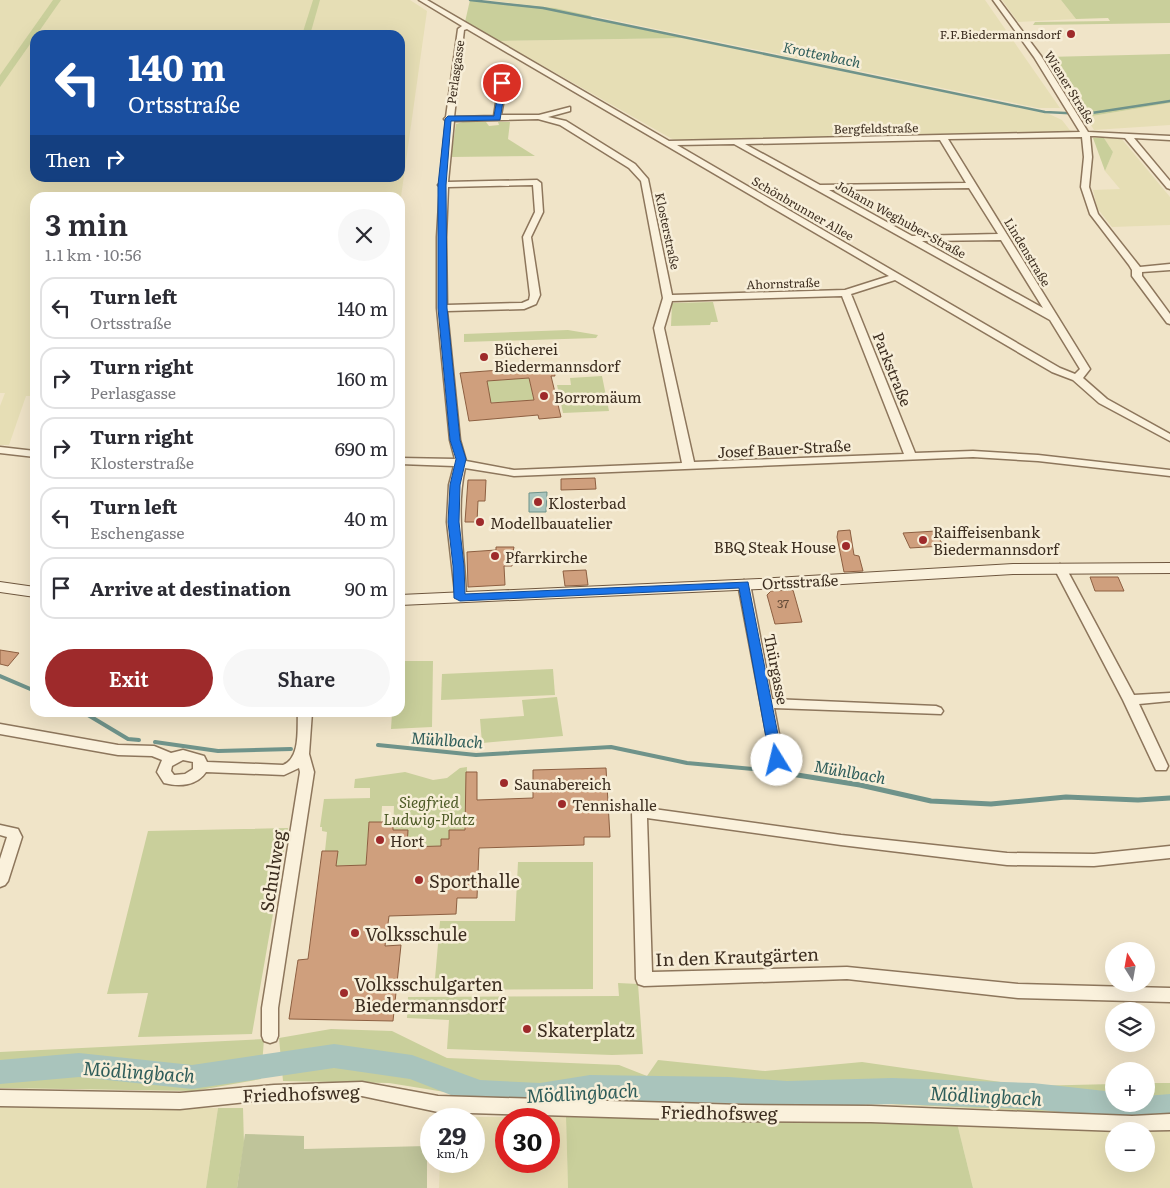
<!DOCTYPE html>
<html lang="en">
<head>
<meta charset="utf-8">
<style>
  :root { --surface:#fff; --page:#f7f7f7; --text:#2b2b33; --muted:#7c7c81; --line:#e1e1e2; --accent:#9e2a2b }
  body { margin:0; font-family:Literata,serif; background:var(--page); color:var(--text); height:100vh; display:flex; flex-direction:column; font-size:19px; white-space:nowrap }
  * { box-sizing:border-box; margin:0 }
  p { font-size:16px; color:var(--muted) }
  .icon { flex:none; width:28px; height:28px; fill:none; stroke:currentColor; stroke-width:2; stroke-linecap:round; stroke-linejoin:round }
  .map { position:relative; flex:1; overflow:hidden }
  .panel { position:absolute; left:30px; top:192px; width:375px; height:525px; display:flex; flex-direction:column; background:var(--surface); border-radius:15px; box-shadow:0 5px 20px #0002 }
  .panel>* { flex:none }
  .banner { position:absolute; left:30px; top:30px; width:375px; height:152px; border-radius:15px; box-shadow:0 5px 20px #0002; background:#1a4fa0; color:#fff; overflow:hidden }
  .needle { width:32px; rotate:349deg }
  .buttons { position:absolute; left:1105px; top:942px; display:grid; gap:10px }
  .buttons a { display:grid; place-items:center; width:50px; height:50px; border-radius:50%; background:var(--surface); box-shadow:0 5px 20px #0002; font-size:25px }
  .speed { position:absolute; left:420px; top:1108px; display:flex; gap:10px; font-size:25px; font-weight:700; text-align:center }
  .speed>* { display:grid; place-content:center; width:65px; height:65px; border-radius:50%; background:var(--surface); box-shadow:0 5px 20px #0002; line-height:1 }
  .speed small { font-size:12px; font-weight:400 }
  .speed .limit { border:8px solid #d22; background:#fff; color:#111 }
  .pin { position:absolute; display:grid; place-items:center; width:42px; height:42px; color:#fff; margin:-21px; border:2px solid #fff; border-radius:50%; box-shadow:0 1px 5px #0007 }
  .me { position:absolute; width:55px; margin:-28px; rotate:351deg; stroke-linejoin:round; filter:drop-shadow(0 0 4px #0008) }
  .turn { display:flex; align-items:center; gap:18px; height:105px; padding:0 15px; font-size:22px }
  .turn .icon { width:65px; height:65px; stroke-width:2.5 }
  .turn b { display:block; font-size:35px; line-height:42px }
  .then { display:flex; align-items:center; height:48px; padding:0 15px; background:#0003; gap:10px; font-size:19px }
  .round { display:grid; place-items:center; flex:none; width:52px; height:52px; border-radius:26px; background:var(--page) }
  .head { display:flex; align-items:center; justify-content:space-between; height:85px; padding:0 15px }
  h1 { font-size:30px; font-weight:600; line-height:38px }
  .action { display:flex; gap:10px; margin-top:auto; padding:10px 15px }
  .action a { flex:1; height:58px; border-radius:30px; background:var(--accent); color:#fff; font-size:20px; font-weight:600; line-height:58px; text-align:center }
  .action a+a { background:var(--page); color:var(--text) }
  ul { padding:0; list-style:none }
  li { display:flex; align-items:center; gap:15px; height:62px; margin:0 10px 8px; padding:0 5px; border:2px solid var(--line); border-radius:15px }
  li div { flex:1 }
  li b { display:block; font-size:19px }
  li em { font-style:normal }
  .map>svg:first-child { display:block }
</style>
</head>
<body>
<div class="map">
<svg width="1170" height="1188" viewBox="0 0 1170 1188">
  <rect width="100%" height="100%" fill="#f0e4c8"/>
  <g fill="#e6deb5" fill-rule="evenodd">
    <path d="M0,0H410L427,11L400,204V198H35V396H26L9,445H0V406L5,393H0ZM35,35H400V178H35Z"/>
    <path d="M485,0H985L1060,108H1038L555,8Z"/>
    <path d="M1002,0H1061L1076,19L1018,22Z"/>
    <path d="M684,38L1049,114L1062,120L1072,133L674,140L499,41Z"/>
    <path d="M1170,103V125L1094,130L1086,117Z"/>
    <path d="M1098,135L1120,137L1170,197V225L1112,227L1097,208L1093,190L1120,189L1105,171L1113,152L1104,138H1093Z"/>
    <path d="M0,1106L218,1108L206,1188H0Z"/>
    <path d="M442,1117H566L568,1188H439L440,1161H474V1119H442ZM506,1119H549V1161H506Z"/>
    <path d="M957,1123L1170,1128V1188H973ZM1114,1131H1146V1164H1114Z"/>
  </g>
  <g fill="#c9cf9b">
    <path d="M53,0H61L0,87V75Z"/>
    <path d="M313,0H320L310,35H302Z"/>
    <path d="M470,0L555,8L592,16L588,18L684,38L499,41L465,22Z"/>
    <path d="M1061,0H1170V23L1033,25L1035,22L1110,21L1108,18L1076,19Z"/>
    <path d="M1170,54V103L1086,117L1070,89L1046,57Z"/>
    <path d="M463,122H486L489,126L499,125L498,122H510L508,139L535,156L451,157L456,124Z"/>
    <path d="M1093,138H1104L1113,152L1105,171Z"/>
    <path d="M713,302L718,322H711L710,325L671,326L672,303Z"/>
    <path d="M568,330L598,335L596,338L464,342V334Z"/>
    <path d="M602,376L609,411L563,413L557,385H571L570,378Z"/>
    <path d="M529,378L534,400L485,403L483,392H489L487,381Z"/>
    <path d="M400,661H433L432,727L391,729L392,713L400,712Z"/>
    <path d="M553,669L555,695L441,700L442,674Z"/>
    <path d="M557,697L563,736L482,743L480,719L524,716L522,700Z"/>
    <path d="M467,767L465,830H450L449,839H441V846L407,847L393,830L394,806H382L381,822H369L366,858H376L349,912L353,865L336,866L325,851L327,832L322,831V827H320L324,799L370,798V788H354L355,779L405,772L433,780L447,778L460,768Z"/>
    <path d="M288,828L252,1034L138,1037L148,993L107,994L148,831Z"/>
    <path d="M518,862H593V989L434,990L440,921H515Z"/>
    <path d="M618,983L638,984L643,1054L612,1055L447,1049L449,1020L407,1018L408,997L619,996Z"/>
    <path d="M331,1029L392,1031L447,1058L619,1065L647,1076L658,1060L765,1071L862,1062L1029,1086L1114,1084V1104H1146V1083H1170V1114L1147,1116L823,1101L482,1098L389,1083L283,1081L279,1038Z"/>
    <path d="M264,1039L261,1079L194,1091L0,1088V1052Z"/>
    <path d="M218,1108H243L244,1144L237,1188H206Z"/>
    <path d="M566,1117L957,1123L973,1188H568Z"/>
  </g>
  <path fill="#bfc49a" d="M245,1134L304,1136V1149L427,1146V1188H237Z"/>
  <path fill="#a9c4bc" stroke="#6f938a" d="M547,492L546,512H529V493Z"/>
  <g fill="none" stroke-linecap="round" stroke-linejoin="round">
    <path stroke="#6f938a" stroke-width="2.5" d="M470,0L543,8L1045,112L1085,114L1170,101"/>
    <g stroke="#6f938a" stroke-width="4">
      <path d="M0,676L35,691"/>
      <path d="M83,712L128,739L139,740"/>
      <path d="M155,742L218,751L291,749"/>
      <path d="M378,745L476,755L611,747L687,763L775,771"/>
    </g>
    <path stroke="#6f938a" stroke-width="5" d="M766,770L860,785L931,801L991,804L1066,797L1138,800L1170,798"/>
    <path fill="#a9c4bc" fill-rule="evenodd" d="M334,1044L412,1055L480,1080L540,1083L590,1075L729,1077L787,1081L892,1078L1033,1083L1114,1092V1104H1146V1096L1170,1094V1120L1145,1122L1033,1109L892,1104L787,1107L729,1103L590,1101L540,1109L479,1106L410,1079L334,1068L192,1089L79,1077L0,1084V1060L79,1053L192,1065Z"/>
  </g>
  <g fill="#cf9f7d" stroke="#8d5f41" fill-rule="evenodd">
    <path d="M553,366L555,376H551L561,417L539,419L538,415L469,421L460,373ZM529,378L534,400L491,403L487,381Z"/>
    <path d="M595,478L596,489L561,490V479Z"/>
    <path d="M468,480H486L485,501H478L477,522H465Z"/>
    <path d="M850,530L854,555L859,556L863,571L844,572L837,537L838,531Z"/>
    <path d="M936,531L943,546L910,548L903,533Z"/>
    <path d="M496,547H514L513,552H523L522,561H512V566H504L505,585L468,587L467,552L496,550Z"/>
    <path d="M586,570L588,585L565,586L563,571Z"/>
    <path d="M1090,577H1118L1124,591H1095Z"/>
    <path d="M793,590L802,622L775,624L767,595L771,591Z"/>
    <path d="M0,650L19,653L8,666L0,664Z"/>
    <path d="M606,768L610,837H584V845L479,848L477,898H457L456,914L389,916L385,946L401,945L393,1021L289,1019L298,960L308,959L322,851H338L336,866L366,865L369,822H393V830H408L407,847L441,846V839H449V830H465L466,772H477V800L533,798V770Z"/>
  </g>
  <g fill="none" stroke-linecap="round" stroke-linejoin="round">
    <g stroke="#8d765c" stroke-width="3">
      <g id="street">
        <path d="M419,0H427L669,141L1080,132L1034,57L993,0H999L1041,56L1088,132L1170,136V140L1134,138L1170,181V189L1167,188L1125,138L1095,136H1090L1092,157L1089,187L1098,214L1140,267L1170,264V270L1142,272V276L1170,314V324L1167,323L1132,276V270L1129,265L1090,214L1081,187L1084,157L1082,137L948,139L1090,369L1083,378L1107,399L1170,434V441L1099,403L1073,380L1052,372L895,280L851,294L915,453L973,451L1038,455L1170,470V476L1038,461L973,457L514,476L465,468C455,512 465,553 466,598L464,601H456L447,522L449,485L454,466L400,464V458L455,459L450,440L437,308V237L440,187L438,185L440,183L446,121L444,119L446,117L458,29L462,26ZM467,29L889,276L845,290L672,295L648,179L635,164L566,121L548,117L570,111V107L539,115H501L507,83L503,81L499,83L494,116L454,117L464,30ZM538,119L560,125L629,168L641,181L663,298L654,328L682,463L514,470L466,461L460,440L447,311L524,309L536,304L540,295L531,237L543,212L541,183L537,180L448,182L454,121ZM940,140L966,183L820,185L745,144ZM734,144L1050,320L1080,369L1075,374L1060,368L677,145ZM533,185L535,212L523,237L530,295L529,300L522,303L447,305L446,237L448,187ZM969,188L998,234L912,236L829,190ZM1001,240L1043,308L922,241ZM842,296L904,454L694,462L664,328L672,301Z"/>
        <path d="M0,447L35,451V457L0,453Z"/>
        <path d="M1060,564L1066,568L1134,695L1170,693V701L1139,704L1168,766L1166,770H1156L1154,766L1123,700L1054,568Z"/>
        <path d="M744,580L750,584L772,699L936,706L941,708L943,711L941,714L774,708L784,760L782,763H772L738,584Z"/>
        <path d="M298,712H312L309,754L314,772L278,1008V1036L276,1041L270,1043L264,1041L262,1036V1008L300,772L299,768L284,775L206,772C197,786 179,787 164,783L157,772L162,760L152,756L118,755L0,734V724L118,745L154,746L171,753L183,750L204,756L207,762L283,765C301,758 297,728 298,712ZM183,760L193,762V769L185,774L174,775L171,771L172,766Z"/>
        <path d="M639,807L841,835L1007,853L1094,854L1170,846V858L1094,866L1007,865L841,845L647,818L652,972L847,967L1018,984L1170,988V1002L1018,998L847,979L644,986L638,984L636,979L632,812L634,808Z"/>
        <path d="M0,825L18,829L22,837L8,881L5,885L0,887V859L7,837L0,835Z"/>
        <path d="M362,1082L438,1096L742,1105L871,1106L1132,1116L1170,1114V1130L1119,1131L871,1122L742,1121L438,1112L362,1096L274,1099L180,1109L0,1106V1090L180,1093L274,1085Z"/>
      </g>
    </g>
    <g stroke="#6f573f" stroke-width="2">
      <g id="secondary">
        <path d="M1170,563V573L1013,574L759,589L400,605V595L759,579L1013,564Z"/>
        <path d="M0,582L35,587V597L0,592Z"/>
      </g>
    </g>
    <use href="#street" fill="#faf1dc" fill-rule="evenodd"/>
    <use href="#secondary" fill="#faf1dc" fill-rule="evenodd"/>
  </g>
  <path fill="#1a73e8" stroke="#114b97" d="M500,81L506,83L500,120L451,121L446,185L447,308L460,440L466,459L460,485L459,522L464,566L465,594L748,582L783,760L781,763L777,764L770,760L739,588L460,601L454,598L453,566L448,522L450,485L456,459L450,440L438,308V185L445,119L448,116H494Z"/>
  <g fill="#9e2a2b" stroke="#f7eed8" stroke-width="2">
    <circle cx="1071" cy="34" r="5"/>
    <circle cx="484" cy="357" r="5"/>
    <circle cx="544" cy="396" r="5"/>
    <circle cx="538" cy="502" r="5"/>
    <circle cx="480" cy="522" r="5"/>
    <circle cx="923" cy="540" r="5"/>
    <circle cx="846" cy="546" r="5"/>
    <circle cx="495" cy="556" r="5"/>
    <circle cx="504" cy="783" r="5"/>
    <circle cx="562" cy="804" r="5"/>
    <circle cx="380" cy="840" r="5"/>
    <circle cx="419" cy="880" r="5"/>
    <circle cx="355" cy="933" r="5"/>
    <circle cx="344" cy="993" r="5"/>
    <circle cx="527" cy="1029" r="5"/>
  </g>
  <g text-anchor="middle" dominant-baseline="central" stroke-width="5" stroke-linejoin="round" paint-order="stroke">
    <g font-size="12" fill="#3d2e20" stroke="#f7eed8" text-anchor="end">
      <text x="1061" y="34">F.F.Biedermannsdorf</text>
    </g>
    <g font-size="12" fill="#3d2e20" stroke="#f7eed8">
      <text transform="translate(455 72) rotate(-82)">Perlasgasse</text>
      <text transform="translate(1070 87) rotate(58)">Wiener Straße</text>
      <text transform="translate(876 128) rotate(-1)">Bergfeldstraße</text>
      <text transform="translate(803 208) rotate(30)">Schönbrunner Allee</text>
      <text transform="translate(901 219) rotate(29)">Johann Weghuber-Straße</text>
      <text transform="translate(668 231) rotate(78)">Klosterstraße</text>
      <text transform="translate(1028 252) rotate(59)">Lindenstraße</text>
      <text transform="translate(783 283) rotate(-2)">Ahornstraße</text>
    </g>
    <g font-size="12" fill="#624a37">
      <text x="783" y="603">37</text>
    </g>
    <g font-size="14" font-style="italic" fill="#2f5d5a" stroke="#f7eed8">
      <text transform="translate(822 54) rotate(12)">Krottenbach</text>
    </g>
    <g font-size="15" fill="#3d2e20" stroke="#f7eed8" text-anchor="start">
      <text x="494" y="348">Bücherei<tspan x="494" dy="17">Biedermannsdorf</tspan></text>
      <text x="554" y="396">Borromäum</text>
      <text x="548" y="502">Klosterbad</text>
      <text x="490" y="522">Modellbauatelier</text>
      <text x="933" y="531">Raiffeisenbank<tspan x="933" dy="17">Biedermannsdorf</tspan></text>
      <text x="836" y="546" text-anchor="end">BBQ Steak House</text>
      <text x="505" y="556">Pfarrkirche</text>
      <text x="514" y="783">Saunabereich</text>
      <text x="572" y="804">Tennishalle</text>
      <text x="390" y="840">Hort</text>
    </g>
    <g font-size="15" fill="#3d2e20" stroke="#f7eed8">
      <text transform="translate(893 369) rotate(68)">Parkstraße</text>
      <text transform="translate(784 448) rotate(-3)">Josef Bauer-Straße</text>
      <text transform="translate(800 581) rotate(-3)">Ortsstraße</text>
      <text transform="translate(777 669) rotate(79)">Thürgasse</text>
    </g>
    <g font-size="15" font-style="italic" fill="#4d5a26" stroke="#f7eed8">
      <text x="429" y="801">Siegfried<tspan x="429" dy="17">Ludwig-Platz</tspan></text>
    </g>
    <g font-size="16" font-style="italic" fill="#2f5d5a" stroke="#f7eed8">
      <text transform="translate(447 739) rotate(4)">Mühlbach</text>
      <text transform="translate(850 771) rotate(10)">Mühlbach</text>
    </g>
    <g font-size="18" fill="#3d2e20" stroke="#f7eed8">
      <text transform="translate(272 871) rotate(-81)">Schulweg</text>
      <text transform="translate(737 956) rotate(-2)">In den Krautgärten</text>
      <text transform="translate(301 1093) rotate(-2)">Friedhofsweg</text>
      <text transform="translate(719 1112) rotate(1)">Friedhofsweg</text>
    </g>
    <g font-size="18" fill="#3d2e20" stroke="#f7eed8" text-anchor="start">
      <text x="429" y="880">Sporthalle</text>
      <text x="365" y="933">Volksschule</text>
      <text x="354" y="983">Volksschulgarten<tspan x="354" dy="21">Biedermannsdorf</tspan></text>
      <text x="537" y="1029">Skaterplatz</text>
    </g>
    <g font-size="19" font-style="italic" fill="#2f5d5a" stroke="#f7eed8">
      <text transform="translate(139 1071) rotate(4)">Mödlingbach</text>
      <text transform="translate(582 1092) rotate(-3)">Mödlingbach</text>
      <text transform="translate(986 1095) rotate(3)">Mödlingbach</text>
    </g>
  </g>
</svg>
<div class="buttons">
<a><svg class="needle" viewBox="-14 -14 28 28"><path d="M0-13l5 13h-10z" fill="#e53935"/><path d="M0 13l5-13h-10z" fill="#7c7c81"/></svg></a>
<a><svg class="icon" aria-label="layers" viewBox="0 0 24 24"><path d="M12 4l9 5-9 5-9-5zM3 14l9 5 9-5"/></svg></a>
<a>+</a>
<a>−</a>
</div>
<div class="speed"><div>29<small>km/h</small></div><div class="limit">30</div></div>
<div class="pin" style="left:502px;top:83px;background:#d93025"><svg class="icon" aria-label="arrive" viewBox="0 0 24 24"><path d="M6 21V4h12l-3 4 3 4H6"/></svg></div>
<svg class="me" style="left:777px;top:760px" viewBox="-20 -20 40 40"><circle r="19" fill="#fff"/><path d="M0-13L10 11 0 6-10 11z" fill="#1a73e8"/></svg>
<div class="banner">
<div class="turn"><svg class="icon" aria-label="left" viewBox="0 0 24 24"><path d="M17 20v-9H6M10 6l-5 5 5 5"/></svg><div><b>140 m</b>Ortsstraße</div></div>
<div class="then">Then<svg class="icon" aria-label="right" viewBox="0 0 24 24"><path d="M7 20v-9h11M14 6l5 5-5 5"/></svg></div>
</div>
<section class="panel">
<div class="head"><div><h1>3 min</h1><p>1.1 km · 10:56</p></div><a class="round"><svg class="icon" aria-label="close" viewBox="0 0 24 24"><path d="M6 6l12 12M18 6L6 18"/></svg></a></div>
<ul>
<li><svg class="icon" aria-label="left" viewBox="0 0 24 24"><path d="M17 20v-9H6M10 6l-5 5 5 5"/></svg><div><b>Turn left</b><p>Ortsstraße</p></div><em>140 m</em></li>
<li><svg class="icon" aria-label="right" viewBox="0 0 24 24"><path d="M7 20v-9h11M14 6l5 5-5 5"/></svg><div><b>Turn right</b><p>Perlasgasse</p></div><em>160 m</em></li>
<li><svg class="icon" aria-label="right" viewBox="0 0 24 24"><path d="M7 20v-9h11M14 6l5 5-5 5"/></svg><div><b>Turn right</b><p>Klosterstraße</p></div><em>690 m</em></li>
<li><svg class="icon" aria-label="left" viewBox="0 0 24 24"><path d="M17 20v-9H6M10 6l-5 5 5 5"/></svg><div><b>Turn left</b><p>Eschengasse</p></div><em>40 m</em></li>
<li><svg class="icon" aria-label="arrive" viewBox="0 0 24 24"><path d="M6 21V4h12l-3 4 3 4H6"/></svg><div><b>Arrive at destination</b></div><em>90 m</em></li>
</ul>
<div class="action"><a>Exit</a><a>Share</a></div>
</section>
</div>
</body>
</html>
